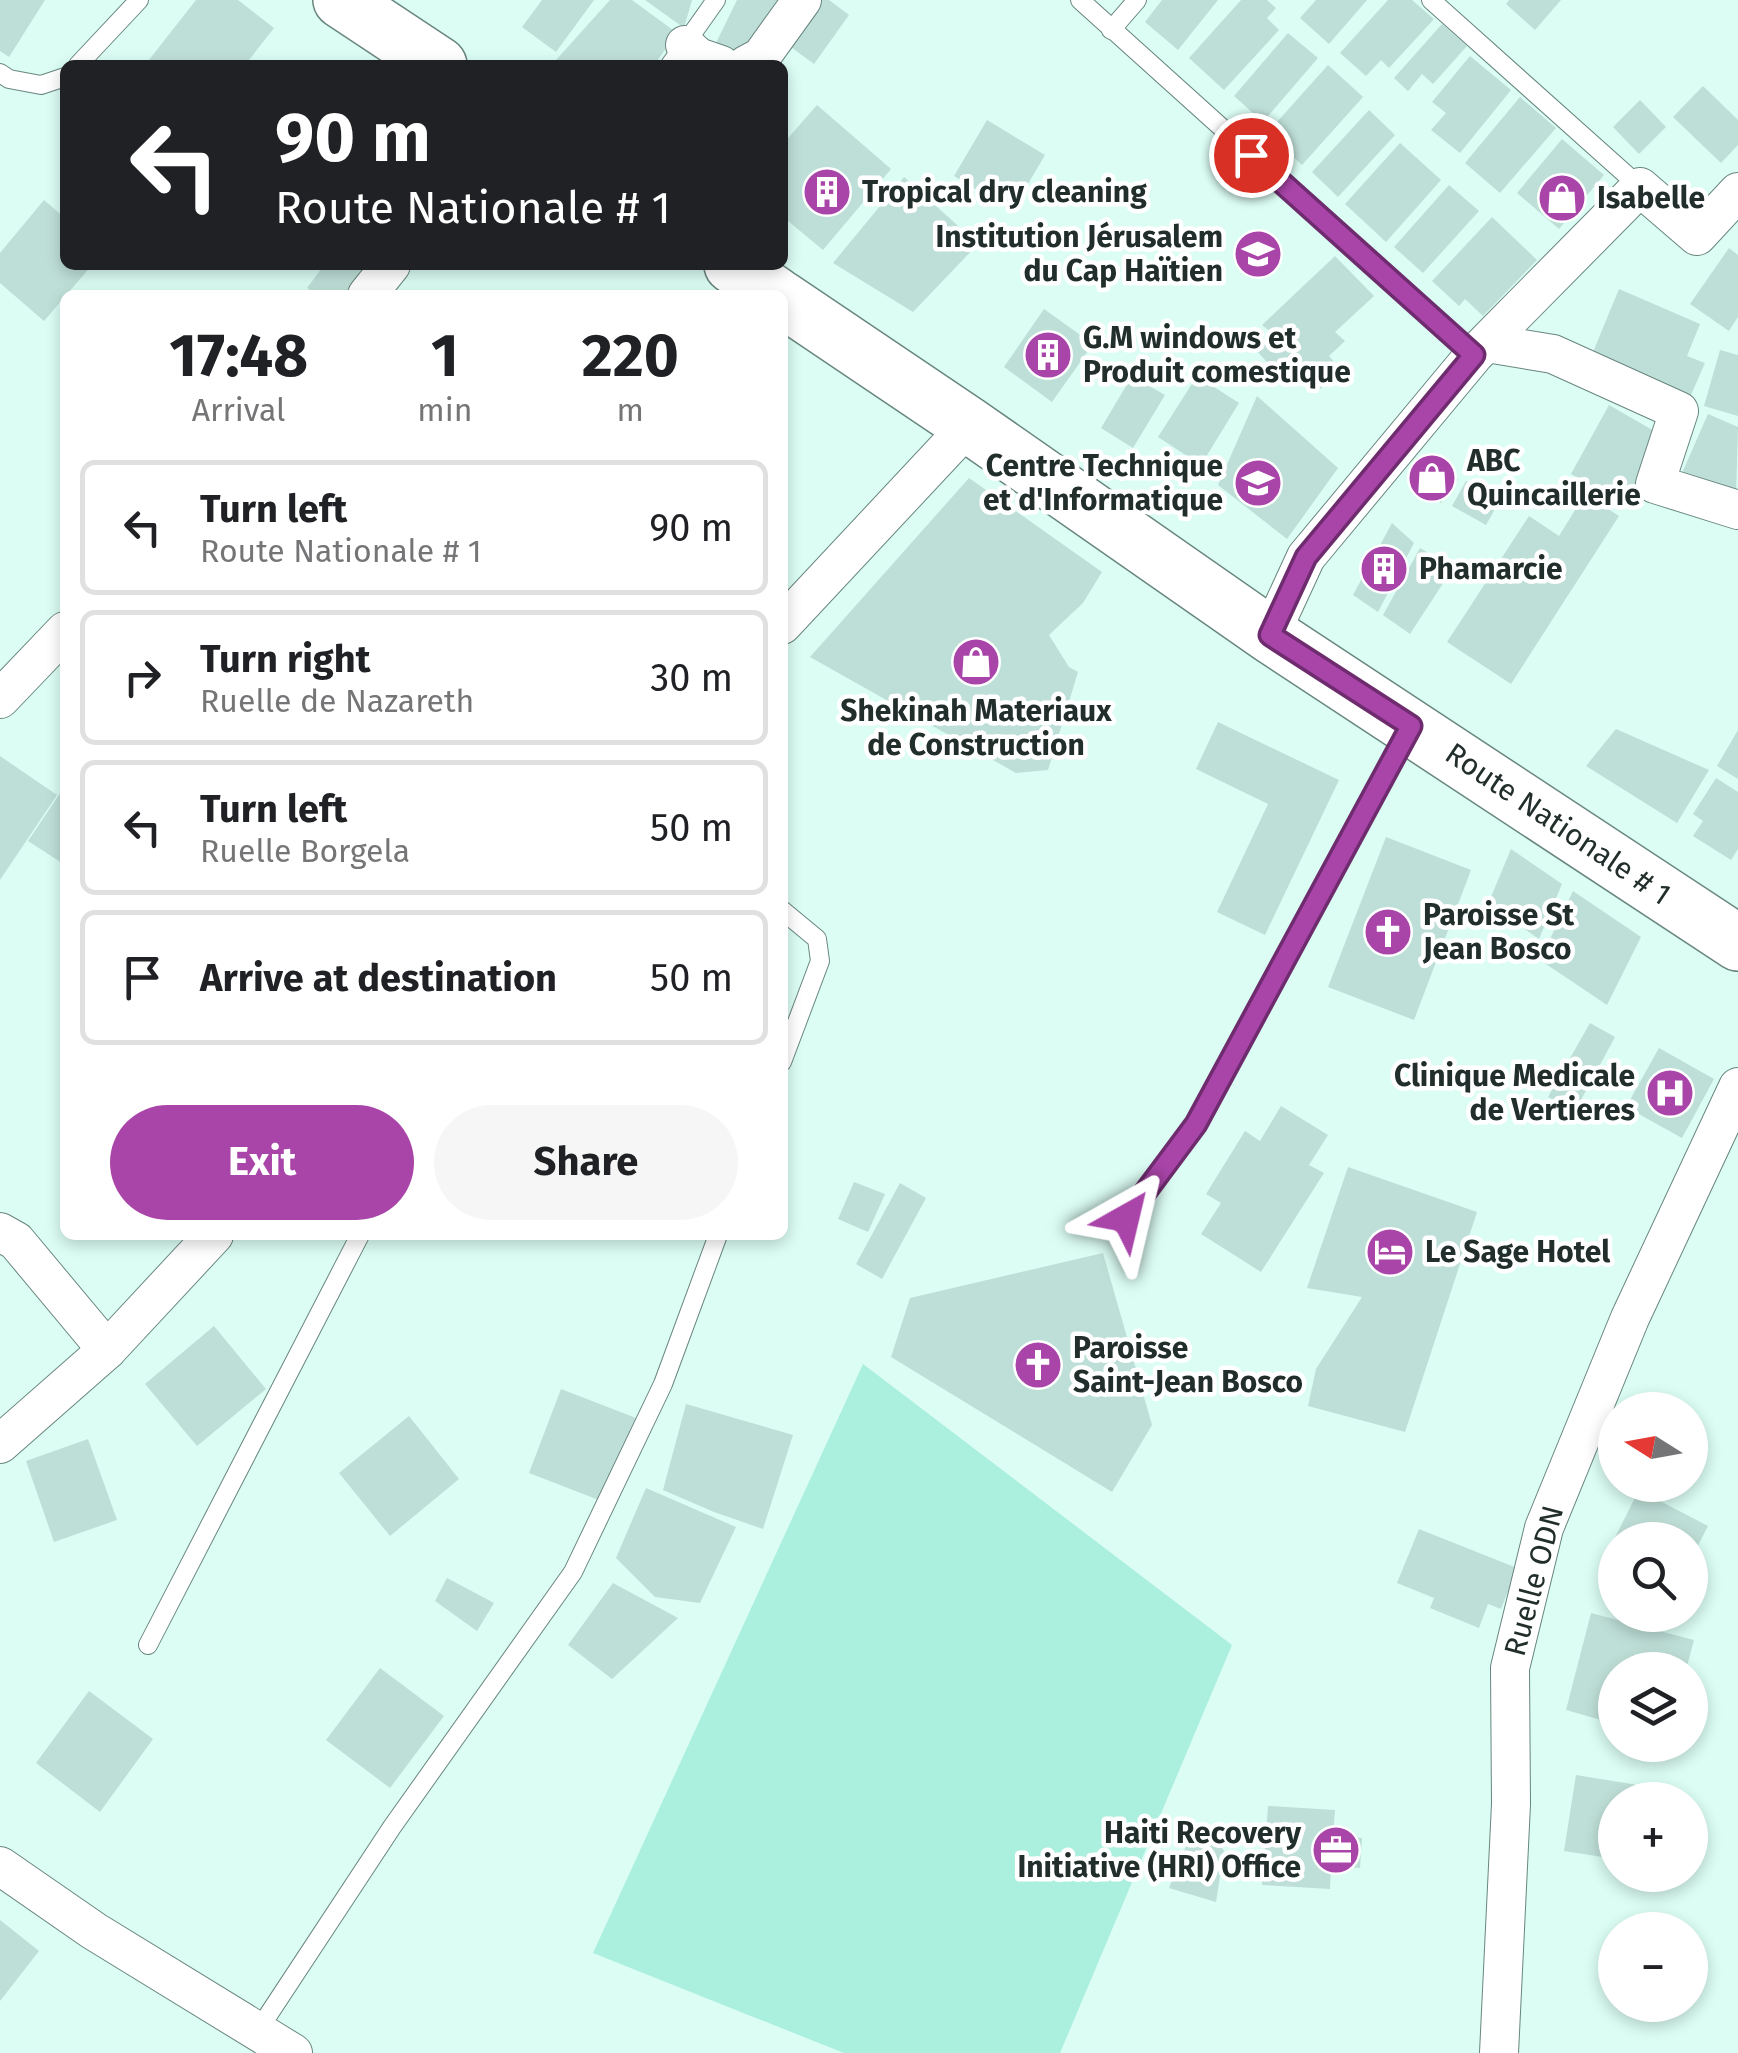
<!DOCTYPE html>
<html lang="en">
<head>
<meta charset="utf-8">
<style>
  :root { --surface:#fff; --page:#f6f6f6; --text:#202124; --muted:#757577; --line:#e0e0e0; --accent:#a944a9 }
  body { margin:0; font-family:"Fira Sans",sans-serif; background:var(--page); color:var(--text); height:100vh; display:flex; flex-direction:column; font-size:38px; white-space:nowrap }
  * { box-sizing:border-box; margin:0 }
  p { font-size:32px; color:var(--muted) }
  .icon { flex:none; width:55px; height:55px; fill:none; stroke:currentColor; stroke-width:2; stroke-linecap:round; stroke-linejoin:round }
  .map { position:relative; flex:1; overflow:hidden }
  .details { position:absolute; left:60px; top:290px; width:728px; height:950px; display:flex; flex-direction:column; background:var(--surface); border-radius:15px; box-shadow:0 5px 15px #0003 }
  .details>* { flex:none }
  .banner { position:absolute; left:60px; top:60px; width:728px; height:210px; border-radius:15px; box-shadow:0 5px 15px #0003; background:#202124; color:#fff; overflow:hidden }
  .needle { width:65px; rotate:281deg }
  .tools { position:absolute; left:1598px; top:1392px; display:grid; gap:20px }
  .tools a { display:grid; place-items:center; width:110px; height:110px; border-radius:50%; background:var(--surface); box-shadow:0 5px 15px #0003; font-size:50px }
  .pin { position:absolute; display:grid; place-items:center; width:85px; height:85px; color:#fff; margin:-42px; border:5px solid #fff; border-radius:50%; box-shadow:0 2px 10px #0007 }
  .me { position:absolute; width:110px; margin:-55px; rotate:37deg; stroke-linejoin:round; filter:drop-shadow(0 0 8px #0008) }
  .turn { display:flex; align-items:center; gap:35px; height:210px; padding:0 50px; font-size:45px }
  .turn .icon { width:130px; height:130px; stroke-width:2.5 }
  .turn b { display:block; font-size:70px; line-height:85px }
  .eta { display:flex; justify-content:space-evenly; align-items:center; height:170px; text-align:center }
  .eta b { font-size:60px; font-weight:700; line-height:70px }
  .cta { display:flex; gap:20px; margin-top:auto; padding:20px 50px }
  .cta a { flex:1; height:115px; border-radius:60px; background:var(--accent); color:#fff; font-size:40px; font-weight:700; line-height:115px; text-align:center }
  .cta a+a { background:var(--page); color:var(--text) }
  ul { padding:0; list-style:none }
  li { display:flex; align-items:center; gap:30px; height:135px; margin:0 20px 15px; padding:0 30px; border:5px solid var(--line); border-radius:15px }
  li div { flex:1 }
  li b { display:block; font-size:38px }
  li em { font-style:normal }
  .map>svg:first-child { display:block }
</style>
</head>
<body>
<div class="map">
<svg width="1738" height="2053" viewBox="0 0 1738 2053">
  <rect width="100%" height="100%" fill="#dbfdf4"/>
  <path fill="#abefde" d="M863,1364L1232,1645L1060,2053H844L593,1953Z"/>
  <g fill="#bedfd7">
    <path d="M0,0H45L9,57L0,51Z"/>
    <path d="M196,0H238L274,28L245,65H145Z"/>
    <path d="M542,0H594L556,52L522,27Z"/>
    <path d="M610,0H632L677,33L654,65H561L556,60Z"/>
    <path d="M645,0H692L684,28Z"/>
    <path d="M737,0H792L740,64L714,47Z"/>
    <path d="M808,0H829L849,15L814,64L780,39Z"/>
    <path d="M1162,0H1218L1178,50L1145,22Z"/>
    <path d="M1241,0H1267L1276,8L1267,18L1279,30L1224,90L1189,58Z"/>
    <path d="M1316,0H1367L1329,44L1300,18Z"/>
    <path d="M1388,0H1412L1434,19L1389,68L1381,60L1366,76L1340,53Z"/>
    <path d="M1509,0H1561L1535,30L1506,4Z"/>
    <path d="M1442,24L1467,46L1433,84L1422,74L1408,91L1394,78Z"/>
    <path d="M1288,33L1318,58L1263,122L1234,96Z"/>
    <path d="M1470,56L1511,90L1460,153L1431,130L1446,113L1432,102Z"/>
    <path d="M1328,65L1363,97L1302,165L1267,133Z"/>
    <path d="M1703,86L1738,120V145L1721,163L1673,117Z"/>
    <path d="M1520,97L1556,128L1500,193L1465,163Z"/>
    <path d="M1640,100L1666,127L1639,154L1613,127Z"/>
    <path d="M817,105L891,169L823,250L782,216V145Z"/>
    <path d="M1369,110L1395,135L1338,197L1312,172Z"/>
    <path d="M987,120L1045,155L1012,211L954,176Z"/>
    <path d="M1562,139L1604,175L1559,229L1517,193Z"/>
    <path d="M1400,143L1441,180L1386,242L1345,204Z"/>
    <path d="M904,177L978,244L913,312L833,263Z"/>
    <path d="M1449,185L1479,211L1423,273L1394,247Z"/>
    <path d="M44,200L65,218V265H92L44,321L0,283V253Z"/>
    <path d="M1492,217L1537,260L1483,316L1465,299L1459,306L1432,281Z"/>
    <path d="M1729,248L1738,255V317L1729,331L1690,304Z"/>
    <path d="M1335,256L1374,296L1335,332L1345,341L1329,356L1341,370L1317,392L1288,360L1275,371L1255,349L1272,333L1262,325Z"/>
    <path d="M324,265H383L362,295H317L307,288Z"/>
    <path d="M1619,289L1700,324L1687,356L1705,363L1691,395L1593,352Z"/>
    <path d="M1044,309L1093,344L1052,402L1004,367Z"/>
    <path d="M1720,350L1738,355V416L1704,406Z"/>
    <path d="M1132,376L1165,395L1133,448L1101,428Z"/>
    <path d="M1197,376L1239,403L1201,465L1158,437Z"/>
    <path d="M1257,396L1338,468L1287,539L1218,485Z"/>
    <path d="M1609,405L1663,436L1625,505L1571,474Z"/>
    <path d="M1708,414L1738,427L1736,497L1682,473Z"/>
    <path d="M1430,459L1458,479L1441,503L1413,483Z"/>
    <path d="M969,478L1102,572L1083,603L1049,635L1069,667L1078,672L1048,770L1016,773L810,657Z"/>
    <path d="M1466,481L1500,500L1486,525L1452,506Z"/>
    <path d="M1585,494L1619,516L1511,684L1447,642L1529,516L1559,536Z"/>
    <path d="M1392,523L1414,543L1378,612L1353,595Z"/>
    <path d="M1420,548L1453,568L1410,634L1383,615Z"/>
    <path d="M1218,722L1339,780L1265,935L1217,912L1268,804L1196,769Z"/>
    <path d="M1616,729L1709,770L1677,823L1586,766Z"/>
    <path d="M1738,730V779L1717,766Z"/>
    <path d="M0,756L57,795L0,880Z"/>
    <path d="M1716,778L1738,792V849L1731,860L1693,836L1703,821L1693,814Z"/>
    <path d="M65,786V865L28,841Z"/>
    <path d="M1386,837L1471,870L1414,1020L1328,987Z"/>
    <path d="M1511,849L1562,884L1539,939L1488,904Z"/>
    <path d="M1573,891L1641,937L1607,1005L1540,960Z"/>
    <path d="M1590,1023L1615,1037L1575,1111L1548,1097Z"/>
    <path d="M1659,1048L1714,1079L1682,1138L1626,1107Z"/>
    <path d="M1281,1106L1328,1135L1309,1165L1324,1173L1261,1272L1201,1234L1221,1203L1206,1194L1245,1131L1260,1141Z"/>
    <path d="M1348,1167L1477,1212L1405,1432L1308,1406L1316,1369L1362,1297L1307,1288Z"/>
    <path d="M854,1182L885,1194L868,1232L838,1219Z"/>
    <path d="M900,1183L926,1198L882,1279L856,1264Z"/>
    <path d="M1103,1253L1152,1425L1112,1492L891,1357L910,1298Z"/>
    <path d="M214,1326L266,1389L197,1446L145,1384Z"/>
    <path d="M561,1389L636,1418L604,1502L529,1473Z"/>
    <path d="M686,1404L793,1435L763,1529L714,1512L663,1490Z"/>
    <path d="M409,1416L459,1479L390,1536L339,1473Z"/>
    <path d="M88,1439L117,1520L54,1542L26,1461Z"/>
    <path d="M646,1488L736,1527L700,1603L655,1597L616,1558Z"/>
    <path d="M1639,1490L1708,1526L1690,1561V1540H1615V1575L1600,1567Z"/>
    <path d="M1419,1529L1517,1568L1501,1609L1488,1604L1479,1628L1430,1608L1434,1598L1397,1583Z"/>
    <path d="M447,1578L494,1603L477,1631L435,1601Z"/>
    <path d="M613,1583L678,1618L612,1679L568,1645Z"/>
    <path d="M1591,1613L1694,1640L1686,1670H1615V1724L1566,1710Z"/>
    <path d="M380,1668L444,1716L390,1788L326,1740Z"/>
    <path d="M89,1691L153,1739L100,1812L36,1763Z"/>
    <path d="M1576,1775L1681,1792L1680,1800H1615V1859L1564,1851Z"/>
    <path d="M1268,1806L1335,1810L1333,1836L1362,1838L1360,1868L1331,1866L1330,1889L1262,1885Z"/>
    <path d="M1192,1831L1215,1838L1224,1851L1216,1902L1169,1888Z"/>
    <path d="M0,1920L39,1951L0,2001Z"/>
  </g>
  <g fill="none" stroke-linecap="round" stroke-linejoin="round">
    <g stroke="#68867f" stroke-width="20">
      <g id="service">
        <path d="M1080,0L1474,355"/>
        <path d="M1431,0L1640,187"/>
        <path d="M1111,30L1137,0"/>
        <path d="M78,65L139,0"/>
        <path d="M670,65L716,0"/>
        <path d="M0,73L9,79L41,85L65,77"/>
        <path d="M782,910L817,939L820,961L782,1062"/>
        <path d="M1126,1218L1196,1124L1408,731"/>
        <path d="M148,1645L360,1235"/>
        <path d="M257,2032L392,1827L573,1572L663,1384L718,1235"/>
      </g>
    </g>
    <g stroke="#68867f" stroke-width="40">
      <g id="minor">
        <path d="M685,45L698,57L721,65"/>
        <path d="M746,65L761,57L802,0"/>
        <path d="M367,295L391,265"/>
        <path d="M1487,343L1553,354L1679,411L1655,484L1738,510"/>
        <path d="M782,625L969,425"/>
        <path d="M1270,635L1306,557L1474,355L1640,187L1697,236L1738,192"/>
        <path d="M0,699L65,631"/>
        <path d="M0,1232L16,1241L107,1350"/>
        <path d="M0,1444L107,1350L214,1235"/>
        <path d="M0,1866L94,1931L293,2053"/>
        <path d="M1499,2053L1511,1804L1510,1668L1544,1528L1630,1318L1738,1087"/>
      </g>
    </g>
    <g stroke="#68867f" stroke-width="58">
      <g id="primary">
        <path d="M341,0L439,65"/>
        <path d="M732,265L776,295"/>
        <path d="M782,299L969,425L1270,635L1738,943"/>
      </g>
    </g>
    <use href="#service" stroke="#fff" stroke-width="18"/>
    <use href="#minor" stroke="#fff" stroke-width="38"/>
    <use href="#primary" stroke="#fff" stroke-width="55"/>
  </g>
  <g fill="none" stroke-linecap="round" stroke-linejoin="round">
    <g stroke="#6e2c6e" stroke-width="25">
      <path id="route" d="M1126,1218L1196,1124L1411,726L1270,635L1306,557L1474,355L1251,155"/>
    </g>
    <use href="#route" stroke="#a944a9" stroke-width="18"/>
  </g>
  <defs>
    <g id="building-disc" transform="scale(2.5)"><circle r="9.5" fill="#a944a9" stroke="#fff"/><path d="M-4-6H4V6H1V3H-1V6H-4ZM-2.5-4.3h1.7v1.8h-1.7ZM.8-4.3h1.7v1.8H.8ZM-2.5-1h1.7V.8h-1.7ZM.8-1h1.7V.8H.8Z" fill="#fff"/></g>
    <g id="shop-disc" transform="scale(2.5)"><circle r="9.5" fill="#a944a9" stroke="#fff"/><path d="M-5-2.5h2.3a2.7 3.5 0 0 1 5.4 0H5L5.5 6h-11ZM-1.5-2.5h3a1.5 2.3 0 0 0-3 0Z" fill="#fff"/></g>
    <g id="school-disc" transform="scale(2.5)"><circle r="9.5" fill="#a944a9" stroke="#fff"/><path d="M0-5L7-2L0 1L-7-2ZM-4 1L0 2.5L4 1V4Q0 6-4 4Z" fill="#fff"/></g>
    <g id="university-disc" transform="scale(2.5)"><circle r="9.5" fill="#a944a9" stroke="#fff"/><path d="M0-5L7-2L0 1L-7-2ZM-4 1L0 2.5L4 1V4Q0 6-4 4Z" fill="#fff"/></g>
    <g id="church-disc" transform="scale(2.5)"><circle r="9.5" fill="#a944a9" stroke="#fff"/><path d="M-1.2-6h2.4v3.5h3.3v2.4h-3.3V6h-2.4V-.1h-3.3v-2.4h3.3Z" fill="#fff"/></g>
    <g id="hospital-disc" transform="scale(2.5)"><circle r="9.5" fill="#a944a9" stroke="#fff"/><path d="M-5-5h3v3.5h4V-5h3V5h-3V1.5h-4V5h-3Z" fill="#fff"/></g>
    <g id="hotel-disc" transform="scale(2.5)"><circle r="9.5" fill="#a944a9" stroke="#fff"/><path d="M-6-4.5h1.5V1H6V5H4.5V3h-9V5H-6ZM-4 0a1.8 1.8 0 1 1 3.6 0ZM.5 0V-2.5h3Q6-2.5 6 0Z" fill="#fff"/></g>
    <g id="office-disc" transform="scale(2.5)"><circle r="9.5" fill="#a944a9" stroke="#fff"/><path d="M-6-3h4V-5.5h4V-3h4V5H-6ZM-1-4.5V-3h2v-1.5ZM-6 0V1H6V0Z" fill="#fff"/></g>
  </defs>
  <g fill-rule="evenodd">
    <use href="#building-disc" x="827" y="192"/>
    <use href="#shop-disc" x="1562" y="198"/>
    <use href="#school-disc" x="1258" y="254"/>
    <use href="#building-disc" x="1048" y="355"/>
    <use href="#shop-disc" x="1432" y="478"/>
    <use href="#university-disc" x="1258" y="483"/>
    <use href="#building-disc" x="1384" y="569"/>
    <use href="#shop-disc" x="976" y="662"/>
    <use href="#church-disc" x="1388" y="932"/>
    <use href="#hospital-disc" x="1670" y="1093"/>
    <use href="#hotel-disc" x="1390" y="1252"/>
    <use href="#church-disc" x="1038" y="1365"/>
    <use href="#office-disc" x="1336" y="1850"/>
  </g>
  <g text-anchor="middle" dominant-baseline="central" stroke-width="9" stroke-linejoin="round" paint-order="stroke">
    <g font-size="30" font-weight="bold" fill="#212e2b" stroke="#fff" text-anchor="start">
      <text x="862" y="192">Tropical dry cleaning</text>
      <text x="1597" y="198">Isabelle</text>
      <text x="1223" y="237" text-anchor="end">Institution Jérusalem<tspan x="1223" dy="34">du Cap Haïtien</tspan></text>
      <text x="1083" y="338">G.M windows et<tspan x="1083" dy="34">Produit comestique</tspan></text>
      <text x="1467" y="461">ABC<tspan x="1467" dy="34">Quincaillerie</tspan></text>
      <text x="1223" y="466" text-anchor="end">Centre Technique<tspan x="1223" dy="34">et d'Informatique</tspan></text>
      <text x="1419" y="569">Phamarcie</text>
      <text x="976" y="711" text-anchor="middle">Shekinah Materiaux<tspan x="976" dy="34">de Construction</tspan></text>
      <text x="1423" y="915">Paroisse St<tspan x="1423" dy="34">Jean Bosco</tspan></text>
      <text x="1635" y="1076" text-anchor="end">Clinique Medicale<tspan x="1635" dy="34">de Vertieres</tspan></text>
      <text x="1425" y="1252">Le Sage Hotel</text>
      <text x="1073" y="1348">Paroisse<tspan x="1073" dy="34">Saint-Jean Bosco</tspan></text>
      <text x="1301" y="1833" text-anchor="end">Haiti Recovery<tspan x="1301" dy="34">Initiative (HRI) Office</tspan></text>
    </g>
    <g font-size="30" fill="#212e2b" stroke="#fff">
      <text transform="translate(1558 824) rotate(34)">Route Nationale # 1</text>
      <text transform="translate(1534 1581) rotate(-75)">Ruelle ODN</text>
    </g>
  </g>
</svg>
<div class="tools">
<a><svg class="needle" viewBox="-14 -14 28 28"><path d="M0-13l5 13h-10z" fill="#e53935"/><path d="M0 13l5-13h-10z" fill="#757577"/></svg></a>
<a><svg class="icon" aria-label="search" viewBox="0 0 24 24"><circle cx="10" cy="10" r="6"/><path d="M15 15l6 6"/></svg></a>
<a><svg class="icon" aria-label="layers" viewBox="0 0 24 24"><path d="M12 4l9 5-9 5-9-5zM3 14l9 5 9-5"/></svg></a>
<a>+</a>
<a>−</a>
</div>
<div class="pin" style="left:1251px;top:155px;background:#d93025"><svg class="icon" aria-label="arrive" viewBox="0 0 24 24"><path d="M6 21V4h12l-3 4 3 4H6"/></svg></div>
<svg class="me" style="left:1126px;top:1218px" viewBox="-20 -20 40 40"><path d="M0-17L14 15 0 8-14 15z" fill="#a944a9" stroke="#fff" stroke-width="4"/></svg>
<div class="banner">
<div class="turn"><svg class="icon" aria-label="left" viewBox="0 0 24 24"><path d="M17 20v-9H6M10 6l-5 5 5 5"/></svg><div><b>90 m</b>Route Nationale # 1</div></div>
</div>
<section class="details">
<div class="eta">
<div><b>17:48</b><p>Arrival</p></div>
<div><b>1</b><p>min</p></div>
<div><b>220</b><p>m</p></div>
</div>
<ul>
<li><svg class="icon" aria-label="left" viewBox="0 0 24 24"><path d="M17 20v-9H6M10 6l-5 5 5 5"/></svg><div><b>Turn left</b><p>Route Nationale # 1</p></div><em>90 m</em></li>
<li><svg class="icon" aria-label="right" viewBox="0 0 24 24"><path d="M7 20v-9h11M14 6l5 5-5 5"/></svg><div><b>Turn right</b><p>Ruelle de Nazareth</p></div><em>30 m</em></li>
<li><svg class="icon" aria-label="left" viewBox="0 0 24 24"><path d="M17 20v-9H6M10 6l-5 5 5 5"/></svg><div><b>Turn left</b><p>Ruelle Borgela</p></div><em>50 m</em></li>
<li><svg class="icon" aria-label="arrive" viewBox="0 0 24 24"><path d="M6 21V4h12l-3 4 3 4H6"/></svg><div><b>Arrive at destination</b></div><em>50 m</em></li>
</ul>
<div class="cta"><a>Exit</a><a>Share</a></div>
</section>
</div>
</body>
</html>
